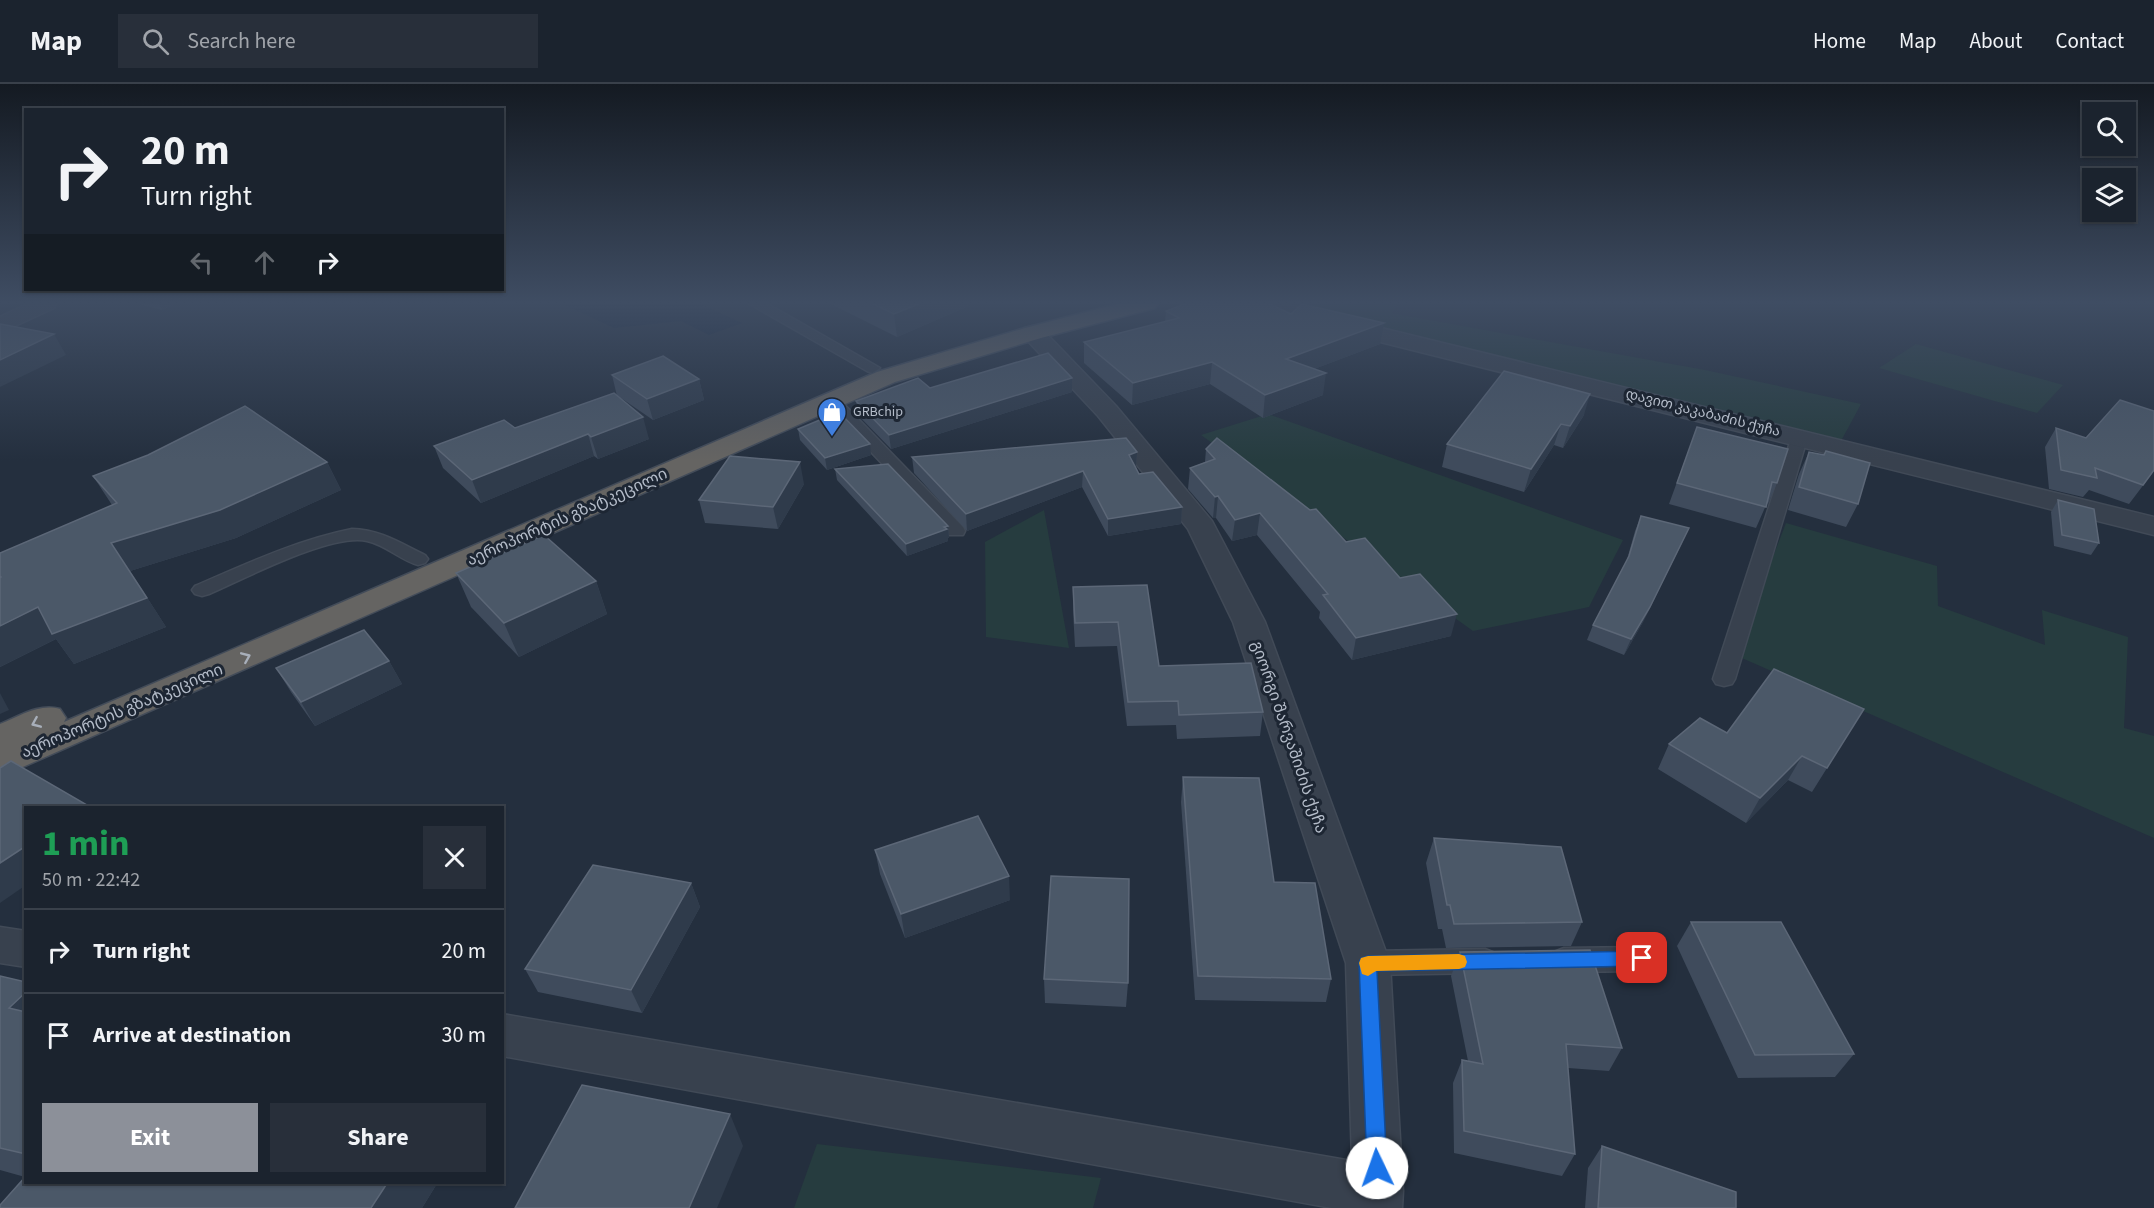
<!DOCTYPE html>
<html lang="en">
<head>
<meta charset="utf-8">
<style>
  :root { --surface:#1b232e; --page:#282f3a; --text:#f1f3f6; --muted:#a0a4aa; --line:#39404a; --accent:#8c9099 }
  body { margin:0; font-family:"Source Sans 3","Noto Sans Georgian",sans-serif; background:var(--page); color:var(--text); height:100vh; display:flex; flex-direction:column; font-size:22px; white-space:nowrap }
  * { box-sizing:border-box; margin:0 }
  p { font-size:20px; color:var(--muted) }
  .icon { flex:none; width:33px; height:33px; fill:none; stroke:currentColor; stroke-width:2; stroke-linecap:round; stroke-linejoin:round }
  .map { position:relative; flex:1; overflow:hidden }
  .details { position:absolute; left:24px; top:722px; width:480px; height:378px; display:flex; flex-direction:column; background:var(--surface); border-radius:0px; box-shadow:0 2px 4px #0004,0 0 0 2px var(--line) }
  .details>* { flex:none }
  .guide { position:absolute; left:24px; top:24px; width:480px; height:183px; border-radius:0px; box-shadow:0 2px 4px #0004,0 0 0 2px var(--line); background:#1b232e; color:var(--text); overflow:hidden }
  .fabs { position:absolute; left:2082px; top:18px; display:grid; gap:12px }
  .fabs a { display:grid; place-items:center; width:54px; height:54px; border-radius:0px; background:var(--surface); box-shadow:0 2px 4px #0004,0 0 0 2px var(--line); font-size:30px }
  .pin { position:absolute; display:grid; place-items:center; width:51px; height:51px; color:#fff; margin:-26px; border-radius:12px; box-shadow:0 3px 9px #0006 }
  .me { position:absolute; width:66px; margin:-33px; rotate:357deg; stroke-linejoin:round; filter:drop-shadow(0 0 4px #0008) }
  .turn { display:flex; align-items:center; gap:21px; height:126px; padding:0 18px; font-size:27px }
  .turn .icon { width:78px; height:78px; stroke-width:2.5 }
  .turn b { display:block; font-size:42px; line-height:51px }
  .lanes { display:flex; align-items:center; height:57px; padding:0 18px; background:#0003; justify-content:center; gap:30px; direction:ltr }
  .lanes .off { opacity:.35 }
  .round { display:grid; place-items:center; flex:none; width:63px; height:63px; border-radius:0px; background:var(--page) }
  .headline { display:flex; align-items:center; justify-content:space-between; height:102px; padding:0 18px }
  h1 { font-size:36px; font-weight:700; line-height:45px; color:#1e9e55 }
  .cta { display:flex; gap:12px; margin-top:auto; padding:12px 18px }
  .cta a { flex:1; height:69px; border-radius:0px; background:var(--accent); color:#fff; font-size:24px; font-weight:700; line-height:69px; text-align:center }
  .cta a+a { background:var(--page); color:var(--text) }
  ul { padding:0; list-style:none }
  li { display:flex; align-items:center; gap:18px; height:84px; padding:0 18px; border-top:2px solid var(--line) }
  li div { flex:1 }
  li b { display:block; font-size:22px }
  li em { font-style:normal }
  header { display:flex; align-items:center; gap:36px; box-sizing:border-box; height:84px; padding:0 30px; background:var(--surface); border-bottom:2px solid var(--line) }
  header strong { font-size:28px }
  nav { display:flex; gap:33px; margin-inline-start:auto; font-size:21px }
  .search { width:420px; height:54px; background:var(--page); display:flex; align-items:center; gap:15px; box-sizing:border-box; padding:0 21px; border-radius:0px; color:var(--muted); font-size:22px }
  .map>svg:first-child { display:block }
</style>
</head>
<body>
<header>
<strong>Map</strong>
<div class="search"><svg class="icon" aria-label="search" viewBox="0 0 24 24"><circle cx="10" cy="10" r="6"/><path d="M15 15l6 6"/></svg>Search here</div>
<nav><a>Home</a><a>Map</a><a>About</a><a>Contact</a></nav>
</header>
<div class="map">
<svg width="2154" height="1124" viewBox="0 0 2154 1124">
  <rect width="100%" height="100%" fill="#242f3e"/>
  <g fill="#263c3f">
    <path d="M1281,219H1399L1391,229L1705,286L1861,320L1841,357Z"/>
    <path d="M1916,260L2063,301L2037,329L1879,284Z"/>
    <path d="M1268,330L1623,456L1589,523L1473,547L1201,351Z"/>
    <path d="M1044,426L1069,564L986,553L985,458Z"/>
    <path d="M1786,439L1937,482L1938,522L2045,561L2042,526L2128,553L2124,644L2154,652V754L1735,571Z"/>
    <path d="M817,1060L1101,1094L1093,1124H794Z"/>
  </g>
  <path fill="#17263c" d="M561,219H699L742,239L709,251L681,237L614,244Z"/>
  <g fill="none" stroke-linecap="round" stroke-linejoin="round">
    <g stroke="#414a57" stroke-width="3">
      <g id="service">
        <path d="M748,219H766L880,284L872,289L867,287Z"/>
        <path d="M832,312L838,314L963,443L965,447L963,451H949L826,320L824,317Z"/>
        <path d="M1800,347L1808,352L1735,595L1732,600L1724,602L1716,600L1713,595L1792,352Z"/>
        <path d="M352,445C381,446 400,459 425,471L428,475L425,479L418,481C400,476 386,461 367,457C331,449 244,495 209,510L202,512L195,510L192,506L195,502C246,480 297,456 352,445Z"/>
        <path d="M1642,863L1652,867L1656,875L1652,883L1642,887L1564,888L1554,884L1550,876L1554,868L1564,864Z"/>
        <path d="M1485,865L1495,869L1499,877L1495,885L1485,889L1368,891L1358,887L1354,879L1358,871L1368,867Z"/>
      </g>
    </g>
    <g stroke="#414a57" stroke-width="3">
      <g id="minor">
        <path d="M29,219H57L54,224L0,249V233Z"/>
        <path d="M1241,219H1279L2154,433V451L1244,224Z"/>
        <path d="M1033,242L1041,244L1116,322L1212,437L1265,538L1390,879L1403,1107L1402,1124H1332L502,972V930L1352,1077L1346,879L1233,538L1188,445L1098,332L1025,254L1022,249L1025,244Z"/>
        <path d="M0,843L26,847V883L0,879Z"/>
      </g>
    </g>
    <g stroke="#434c59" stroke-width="3">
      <path id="trunk" d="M1121,219H1158L1155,224L1041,254L895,298L0,693V640C20,632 39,619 60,625L66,634L64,638L877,288L1025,244Z"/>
    </g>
    <use href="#service" fill="#38414e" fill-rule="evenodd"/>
    <use href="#minor" fill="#38414e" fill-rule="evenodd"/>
    <use href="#trunk" fill="#656462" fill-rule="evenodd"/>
  </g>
  <g fill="#3f4b5c">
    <path d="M135,219H176L162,226Z"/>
    <path d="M829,219H971L964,224L897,253Z"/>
    <path d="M1166,227L1291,230L1380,260L1314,285L1323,311L1263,334L1210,300L1132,321L1084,279V258L1165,238Z"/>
    <path d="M612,291L699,295L704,316L653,336L621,314L649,355L598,375L594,372L481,419L443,384L434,362L515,344L617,312Z"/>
    <path d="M1072,294V308L891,365L858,331L856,317L930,304Z"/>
    <path d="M2154,327V387L2129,420L2089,406L2083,413L2049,405L2045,363L2056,344L2086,354Z"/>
    <path d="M1584,331L1563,364L1554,361L1524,408L1442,383L1447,360Z"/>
    <path d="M1697,343L1777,399L1768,420L1767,419L1756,444L1669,420Z"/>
    <path d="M798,345L871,371L827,386L800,356Z"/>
    <path d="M1206,365L1346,458L1451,552L1352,576L1319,534L1320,528L1257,451L1232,457L1216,434H1213L1188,405L1190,384L1205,378Z"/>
    <path d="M1826,367L1858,420L1846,443L1788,426L1799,390L1809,368L1823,371Z"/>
    <path d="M1137,368L1136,383L1139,390L1182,423L1181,440L1108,452L1082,403L967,447L914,389L912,373Z"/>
    <path d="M327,378L341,406L236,454L130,487L166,543L74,580L56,555L0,583V469L112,421L93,392Z"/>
    <path d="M835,385L948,442L949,453L948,454V457L907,472L837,396Z"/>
    <path d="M804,400L778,445L705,439L699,416Z"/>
    <path d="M2058,416L2099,459L2091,471L2054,462L2051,428Z"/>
    <path d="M1641,432L1682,459L1643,538L1624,571L1587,556L1593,541L1626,479L1635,447Z"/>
    <path d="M456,489L596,497L607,530L519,573L471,523Z"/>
    <path d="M1147,501L1159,582L1263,628L1260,652L1177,655L1176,641L1127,642L1117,562L1075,563L1073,527V503Z"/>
    <path d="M389,577L402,600L315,642L291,608L276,584Z"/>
    <path d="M1864,625L1812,708L1788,696L1746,739L1658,685L1669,660L1727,649Z"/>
    <path d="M1183,693L1274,798L1331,895L1326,918L1195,916L1181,718Z"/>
    <path d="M1434,754L1582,838L1571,862L1446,864L1442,845H1438L1426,779Z"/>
    <path d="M875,766L1010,816L905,854L880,790Z"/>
    <path d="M691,799L700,823L642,929L538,908L525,885Z"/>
    <path d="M1691,838L1854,970L1835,993L1738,994L1677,862Z"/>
    <path d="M1460,868L1622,964L1609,987L1568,984L1575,1070L1562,1092L1454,1069L1453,999L1462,976L1468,977L1451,892Z"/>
    <path d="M0,892L26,898V1098H438L422,1124H0V1121L25,1093L0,1086Z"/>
    <path d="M1044,895L1128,899L1126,923L1045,919Z"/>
    <path d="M1602,1062L1736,1124H1585L1588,1084Z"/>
  </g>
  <g fill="#2f3b4b">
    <path d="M159,219H176L162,226Z"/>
    <path d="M921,219H971L964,224L897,253L894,230Z"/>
    <path d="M1384,239L1380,260L1283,297L1286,275Z"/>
    <path d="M54,250L66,271L0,303V276Z"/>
    <path d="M1212,278L1210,300L1132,321L1133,299Z"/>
    <path d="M1326,289L1323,311L1263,334L1265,311Z"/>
    <path d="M1072,294V308L891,365L889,351Z"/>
    <path d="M699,295L704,316L653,336L647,315Z"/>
    <path d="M1590,310L1584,331L1563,364L1570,342Z"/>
    <path d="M643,333L649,355L598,375L591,353Z"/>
    <path d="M1561,340L1554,361L1524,408L1531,385Z"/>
    <path d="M588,350L594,372L481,419L472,396Z"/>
    <path d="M870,360L871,371L827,386L825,374Z"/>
    <path d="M1137,368L1136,383L1129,371Z"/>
    <path d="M327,378L341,406L236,454L130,487L166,543L74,580L56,555L0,583V542L111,459Z"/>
    <path d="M800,378L804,400L778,445L773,423Z"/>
    <path d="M1083,387L1082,403L967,447L966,430Z"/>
    <path d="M1218,412L1216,434H1213L1215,413Z"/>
    <path d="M1182,423L1181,440L1108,452V435Z"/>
    <path d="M1260,429L1257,451L1232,457L1235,436Z"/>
    <path d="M948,442L949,453L948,454V457L907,472L906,460Z"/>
    <path d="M1689,444L1682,459L1643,538L1624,571L1631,555Z"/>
    <path d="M596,497L607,530L519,573L504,539Z"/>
    <path d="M1457,530L1451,552L1352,576L1356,554Z"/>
    <path d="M389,577L402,600L315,642L301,618Z"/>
    <path d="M0,609L9,626L0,630Z"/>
    <path d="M1802,672L1788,696L1746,739L1760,714Z"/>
    <path d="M26,762V801L0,819V779Z"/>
    <path d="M1009,792L1010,816L905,854L901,830Z"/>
    <path d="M691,799L700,823L642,929L631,906Z"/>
    <path d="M26,908V939L9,924Z"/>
    <path d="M730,1030L743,1062L717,1124H689Z"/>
    <path d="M388,1098H438L422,1124H371Z"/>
  </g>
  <g fill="#4b5868" stroke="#5c6777" stroke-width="1.5">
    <path d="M871,219H921L894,230Z"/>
    <path d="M1187,219H1268L1291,230L1302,220L1384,239L1286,275L1326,289L1265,311L1212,278L1133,299L1084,258L1179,234L1166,227Z"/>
    <path d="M0,240L54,250L0,276Z"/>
    <path d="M1048,269L1072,294L889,351L856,317L918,294L930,304Z"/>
    <path d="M663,272L699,295L647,315L612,291Z"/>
    <path d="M1504,287L1590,310L1570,342L1561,340L1531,385L1447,360Z"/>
    <path d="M614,309L643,333L591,353L588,350L472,396L434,362L504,336L515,344Z"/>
    <path d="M2120,316L2154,327V386L2143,401L2095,384L2097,394L2061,386L2056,344L2086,354Z"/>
    <path d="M245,322L327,378L220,426L111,459L147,514L52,550L38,523L0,542V494L1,493L0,492V469L117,419L93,392L148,371Z"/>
    <path d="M839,328L870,360L825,374L798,345Z"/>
    <path d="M1697,343L1788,365L1777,399L1772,398L1766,423L1677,399Z"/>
    <path d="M1126,354L1137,368L1129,371L1139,390L1153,388L1182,423L1108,435L1083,387L966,430L912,373Z"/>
    <path d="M1217,354L1310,426L1316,425L1346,458L1365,454L1400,494L1420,490L1457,530L1356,554L1323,511L1328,510L1260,429L1235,436L1218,412L1215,413L1190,384L1215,375L1206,365Z"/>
    <path d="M1826,367L1870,379L1858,420L1799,403L1809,368L1824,371Z"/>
    <path d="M730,372L800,378L773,423L699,416Z"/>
    <path d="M888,380L948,442L944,443L947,445L906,460L835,385Z"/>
    <path d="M2058,416L2094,425L2099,459L2062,451Z"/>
    <path d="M1641,432L1689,444L1650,523L1631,555L1593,541L1629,472Z"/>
    <path d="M544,451L596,497L504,539L456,489Z"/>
    <path d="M1147,501L1159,582L1251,579L1263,628L1179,631L1178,617L1128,618L1118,538L1075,539L1073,503Z"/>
    <path d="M364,546L389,577L301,618L276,584Z"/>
    <path d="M1774,585L1864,625L1827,684L1802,672L1760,714L1669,660L1700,634L1727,649Z"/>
    <path d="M11,677L87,721L84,723H26V762L0,779V684Z"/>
    <path d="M1183,693L1259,694L1274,798L1315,799L1331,895L1198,892Z"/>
    <path d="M978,732L1009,792L901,830L875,766Z"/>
    <path d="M1434,754L1561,763L1582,838L1454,840L1450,821H1447Z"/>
    <path d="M593,781L691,799L631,906L525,885Z"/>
    <path d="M1051,792L1129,795L1128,899L1044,895Z"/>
    <path d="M1691,838H1781L1854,970L1755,971Z"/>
    <path d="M1590,866L1622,964L1566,960L1575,1070L1464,1047L1462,976L1483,980L1460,868Z"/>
    <path d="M0,892L26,898V908L9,924L26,928V1070L0,1064Z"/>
    <path d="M582,1001L730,1030L689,1124H515Z"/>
    <path d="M1602,1062L1736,1108V1124H1598Z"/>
    <path d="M26,1092V1098H388L371,1124H0V1121Z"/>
  </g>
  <defs><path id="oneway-chevron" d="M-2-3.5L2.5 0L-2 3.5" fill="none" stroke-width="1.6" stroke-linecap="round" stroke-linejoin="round" transform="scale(1.5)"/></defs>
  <g stroke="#a8afba">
    <use href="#oneway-chevron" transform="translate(246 573) rotate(-23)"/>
    <use href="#oneway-chevron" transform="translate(36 639) rotate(157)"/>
  </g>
  <linearGradient id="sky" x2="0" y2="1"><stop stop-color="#141a22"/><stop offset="0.58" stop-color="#3f4d63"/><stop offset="1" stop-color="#3f4d63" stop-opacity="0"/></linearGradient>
  <rect width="2154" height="377" fill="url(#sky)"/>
  <path fill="#1a73e8" stroke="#114b97" stroke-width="1.5" d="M1642,867L1648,869L1651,874L1648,880L1642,882L1377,887L1387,1084L1384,1092L1377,1095L1370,1092L1367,1084L1359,879L1361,874L1368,872Z"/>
  <path fill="#f59e0b" d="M1459,870L1465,872L1467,878L1465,883L1459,885L1376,887L1368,892L1362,890L1359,879L1361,874L1368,872Z"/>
  <defs>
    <g id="shop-pin" transform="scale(1.5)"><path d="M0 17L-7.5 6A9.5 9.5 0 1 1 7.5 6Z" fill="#3f7fe0" stroke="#1d2633"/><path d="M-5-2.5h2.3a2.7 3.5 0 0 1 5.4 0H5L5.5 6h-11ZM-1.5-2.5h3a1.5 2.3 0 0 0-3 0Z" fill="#fff"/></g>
  </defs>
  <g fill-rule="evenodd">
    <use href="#shop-pin" x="832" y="328"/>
  </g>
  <g text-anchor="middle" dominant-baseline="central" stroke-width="6" stroke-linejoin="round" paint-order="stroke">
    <g font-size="14" fill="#b4bcc9" stroke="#1d2633" text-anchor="start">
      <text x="853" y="328">GRBchip</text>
    </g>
    <g font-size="14" fill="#b4bcc9" stroke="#1d2633">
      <text transform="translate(1703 329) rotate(14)">დავით კაკაბაძის ქუჩა</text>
    </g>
    <g font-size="16" fill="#b4bcc9" stroke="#1d2633">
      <text transform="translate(567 433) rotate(-24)">აეროპორტის გზატკეცილი</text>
      <text transform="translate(122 627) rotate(-23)">აეროპორტის გზატკეცილი</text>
      <text transform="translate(1289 653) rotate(71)">გიორგი შარვაშიძის ქუჩა</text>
    </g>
  </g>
</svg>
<div class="fabs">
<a><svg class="icon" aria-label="search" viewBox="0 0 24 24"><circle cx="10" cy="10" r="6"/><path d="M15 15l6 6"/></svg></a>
<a><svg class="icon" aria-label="layers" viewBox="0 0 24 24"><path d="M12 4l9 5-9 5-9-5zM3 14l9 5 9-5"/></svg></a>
</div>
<div class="pin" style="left:1642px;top:874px;background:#d93025"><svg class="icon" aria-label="arrive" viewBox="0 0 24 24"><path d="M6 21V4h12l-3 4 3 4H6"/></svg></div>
<svg class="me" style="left:1377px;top:1084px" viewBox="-20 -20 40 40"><circle r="19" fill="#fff"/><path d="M0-13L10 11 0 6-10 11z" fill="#1a73e8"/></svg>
<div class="guide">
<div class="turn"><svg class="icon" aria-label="right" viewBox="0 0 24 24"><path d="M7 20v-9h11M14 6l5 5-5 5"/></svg><div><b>20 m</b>Turn right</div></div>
<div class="lanes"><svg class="icon off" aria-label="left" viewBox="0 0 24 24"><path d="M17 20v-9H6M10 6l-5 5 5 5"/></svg><svg class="icon off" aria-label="ahead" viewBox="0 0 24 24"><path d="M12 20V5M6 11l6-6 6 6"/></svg><svg class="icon" aria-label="right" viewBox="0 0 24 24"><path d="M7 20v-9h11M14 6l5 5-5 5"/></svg></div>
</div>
<section class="details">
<div class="headline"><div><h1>1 min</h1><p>50 m · 22:42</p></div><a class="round"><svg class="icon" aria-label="close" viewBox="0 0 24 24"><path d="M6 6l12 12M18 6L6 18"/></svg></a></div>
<ul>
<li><svg class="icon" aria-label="right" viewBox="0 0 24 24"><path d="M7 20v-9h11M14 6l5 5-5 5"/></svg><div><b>Turn right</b></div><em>20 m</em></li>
<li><svg class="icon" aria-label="arrive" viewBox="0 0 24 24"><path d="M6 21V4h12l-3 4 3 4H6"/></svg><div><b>Arrive at destination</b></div><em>30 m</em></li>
</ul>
<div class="cta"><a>Exit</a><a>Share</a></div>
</section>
</div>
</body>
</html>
